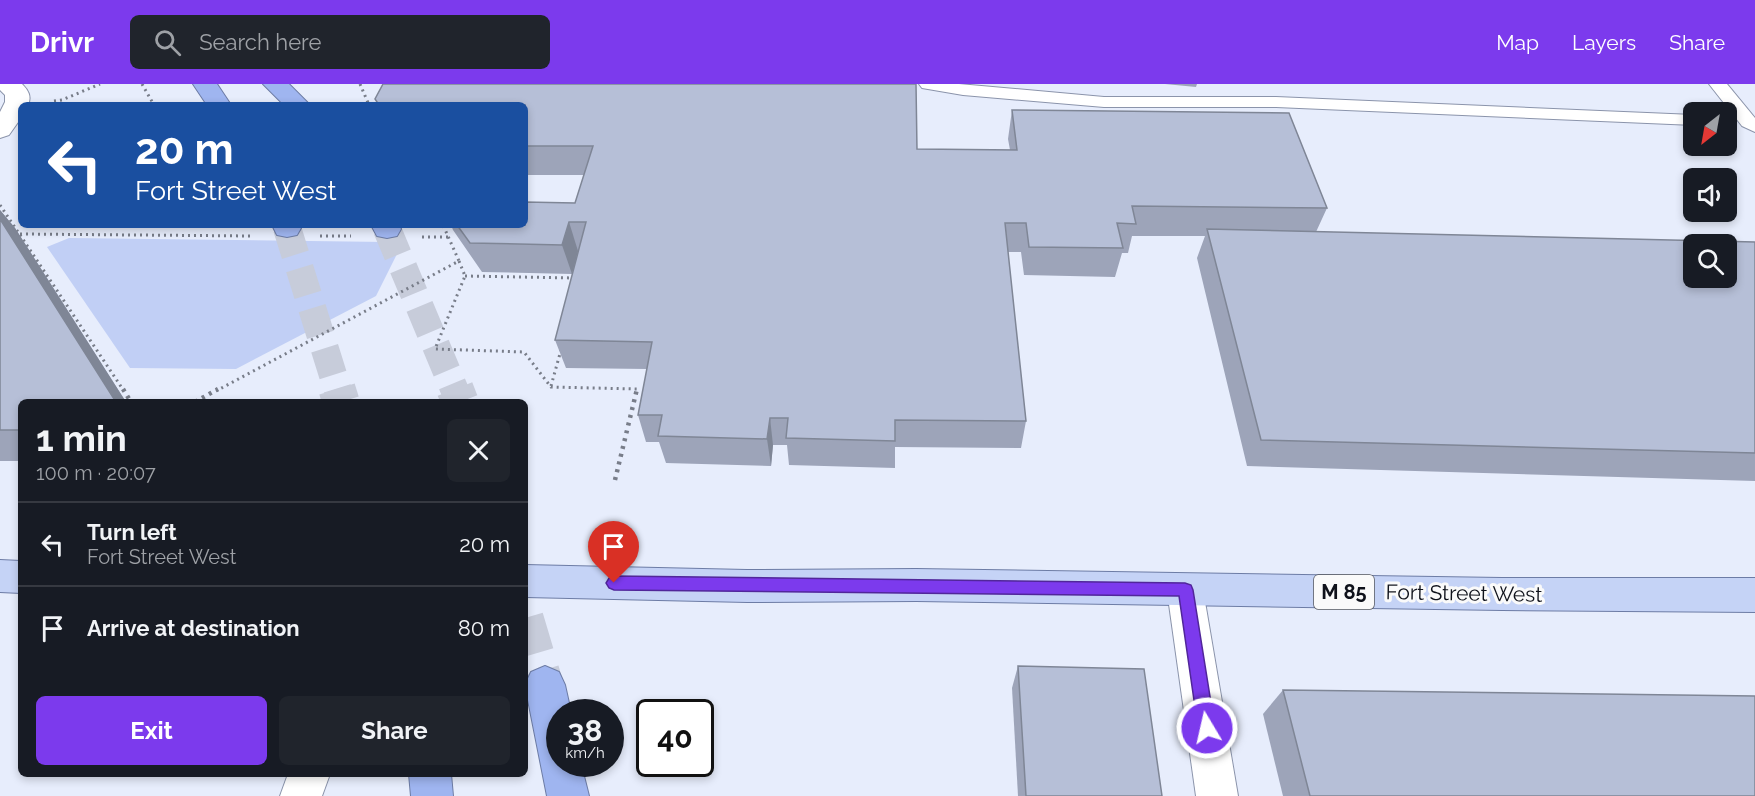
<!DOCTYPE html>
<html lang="en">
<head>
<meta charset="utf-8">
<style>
  :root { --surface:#171b24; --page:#20242c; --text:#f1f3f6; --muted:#9ea1a6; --line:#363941; --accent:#7c3aed }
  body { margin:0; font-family:Raleway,sans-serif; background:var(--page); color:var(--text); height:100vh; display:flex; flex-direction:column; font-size:22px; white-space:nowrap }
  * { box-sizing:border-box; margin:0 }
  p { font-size:20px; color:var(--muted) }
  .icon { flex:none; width:33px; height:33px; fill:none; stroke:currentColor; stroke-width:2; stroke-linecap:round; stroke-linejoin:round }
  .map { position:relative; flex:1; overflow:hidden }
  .sheet { position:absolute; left:18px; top:315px; width:510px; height:378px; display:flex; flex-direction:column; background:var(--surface); border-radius:9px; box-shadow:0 3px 9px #0003 }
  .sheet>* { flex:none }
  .guide { position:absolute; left:18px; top:18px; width:510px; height:126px; border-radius:9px; box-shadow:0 3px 9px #0003; background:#1a4fa0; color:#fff; overflow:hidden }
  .needle { width:39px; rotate:211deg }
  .buttons { position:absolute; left:1683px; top:18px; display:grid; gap:12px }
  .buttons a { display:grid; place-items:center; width:54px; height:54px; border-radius:9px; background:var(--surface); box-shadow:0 3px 9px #0003; font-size:30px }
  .speed { position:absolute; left:546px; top:615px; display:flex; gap:12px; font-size:30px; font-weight:700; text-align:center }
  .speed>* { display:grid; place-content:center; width:78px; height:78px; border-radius:50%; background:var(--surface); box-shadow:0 3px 9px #0003; line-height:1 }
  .speed small { font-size:15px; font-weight:400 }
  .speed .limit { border:3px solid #111; border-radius:9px; background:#fff; color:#111 }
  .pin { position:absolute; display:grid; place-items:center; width:51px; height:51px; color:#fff; margin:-62px -26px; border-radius:50% 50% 50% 0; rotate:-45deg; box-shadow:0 0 6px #0007 }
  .pin .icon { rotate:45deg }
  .me { position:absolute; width:66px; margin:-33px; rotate:351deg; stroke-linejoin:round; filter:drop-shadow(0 0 4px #0008) }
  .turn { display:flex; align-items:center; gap:21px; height:126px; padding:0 18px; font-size:27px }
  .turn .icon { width:78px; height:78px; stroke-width:2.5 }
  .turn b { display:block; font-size:42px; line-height:51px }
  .round { display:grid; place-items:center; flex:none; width:63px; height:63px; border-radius:9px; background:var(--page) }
  .summary { display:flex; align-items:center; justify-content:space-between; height:102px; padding:0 18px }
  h1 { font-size:36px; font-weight:700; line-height:45px }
  .action { display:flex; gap:12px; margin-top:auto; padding:12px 18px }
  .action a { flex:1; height:69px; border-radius:9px; background:var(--accent); color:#fff; font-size:24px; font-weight:700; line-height:69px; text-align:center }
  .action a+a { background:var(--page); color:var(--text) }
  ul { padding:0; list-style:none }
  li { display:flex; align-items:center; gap:18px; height:84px; padding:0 18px; border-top:2px solid var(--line) }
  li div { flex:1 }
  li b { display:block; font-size:22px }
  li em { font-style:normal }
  header { display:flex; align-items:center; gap:36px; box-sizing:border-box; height:84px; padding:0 30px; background:var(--accent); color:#fff }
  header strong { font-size:28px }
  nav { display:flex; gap:33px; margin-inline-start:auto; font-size:21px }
  .search { width:420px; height:54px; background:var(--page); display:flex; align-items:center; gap:15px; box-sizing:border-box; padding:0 21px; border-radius:9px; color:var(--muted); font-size:22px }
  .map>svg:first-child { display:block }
</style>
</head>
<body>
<header>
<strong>Drivr</strong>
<div class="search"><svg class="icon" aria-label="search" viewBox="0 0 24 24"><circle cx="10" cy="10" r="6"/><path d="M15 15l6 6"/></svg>Search here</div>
<nav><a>Map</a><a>Layers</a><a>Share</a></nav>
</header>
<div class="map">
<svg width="1755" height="712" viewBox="0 0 1755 712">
  <rect width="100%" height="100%" fill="#e7edfc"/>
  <path fill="#c1cff5" d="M69,154L385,158L399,166L376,212L236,285L130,284L47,163Z"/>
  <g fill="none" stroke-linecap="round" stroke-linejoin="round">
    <g stroke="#c7ccda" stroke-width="28" stroke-dasharray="28 14" stroke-linecap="butt">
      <path d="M287,144L338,307"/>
      <path d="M387,145L455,307"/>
    </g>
    <g stroke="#c7ccda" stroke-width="37" stroke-dasharray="37 18" stroke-linecap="butt">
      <path d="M337,305L341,318"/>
      <path d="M455,305L460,318"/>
      <path d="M525,534L545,601"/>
    </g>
    <g stroke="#8b94ab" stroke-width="2">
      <g id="service">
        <path d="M919,0H959L1104,13H1276L1694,31V41L1276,23H1104L963,11L922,4Z"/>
        <path d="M1709,0H1727L1755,34V48L1742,42Z"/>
      </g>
    </g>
    <g stroke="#8b94ab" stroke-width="2">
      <path id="minor" d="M0,0H22C28,6 32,12 28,21H21V34L9,51L0,54V28L5,18V11L0,6Z"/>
    </g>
    <g stroke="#8b94ab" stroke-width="2">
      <g id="tertiary">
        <path d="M1185,490L1198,494L1203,506L1238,712H1196L1167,506L1172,494Z"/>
        <path d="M288,690H330L322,712H280Z"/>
      </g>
    </g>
    <g stroke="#6d7ca5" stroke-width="2">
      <g id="primary">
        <path d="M0,476L21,477V509L0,508Z"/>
        <path d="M525,481L747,486L916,485L1502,494H1755V528L1502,526L916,517L747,518L525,513Z"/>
      </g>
    </g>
    <g stroke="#6d7ca5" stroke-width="2">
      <g id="motorway">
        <path d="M193,0H217L231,21H207Z"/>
        <path d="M263,0H289L310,21H284Z"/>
        <path d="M272,141H300L301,144L297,151L287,153L277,151Z"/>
        <path d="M371,141H399L401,145L397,152L387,154L377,152Z"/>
        <path d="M545,582L559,588L565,601L571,628H560V680H581L589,712H547L525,601L531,588Z"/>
        <path d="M409,690H451L453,712H411Z"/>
      </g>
    </g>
    <g stroke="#787d89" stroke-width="3" stroke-dasharray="2 4" stroke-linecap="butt">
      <path d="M142,0L154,21"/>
      <path d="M360,0L369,21"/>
      <path d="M54,17L62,16L100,0"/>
      <path d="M0,121L124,307"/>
      <path d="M20,150L252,152"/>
      <path d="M320,152H351"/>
      <path d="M422,153H448"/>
      <path d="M459,177L465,192L435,265L524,268L551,303L637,305V307"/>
      <path d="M465,192L575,194"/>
      <path d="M551,302L561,266"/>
      <path d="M216,307L459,177L443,141"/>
    </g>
    <g stroke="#787d89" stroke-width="4.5" stroke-dasharray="3 5" stroke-linecap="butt">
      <path d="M123,305L131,318"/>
      <path d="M195,318L218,305"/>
      <path d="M615,396L637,305"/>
    </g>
    <use href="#service" fill="#fff" fill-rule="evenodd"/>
    <use href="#minor" fill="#fff" fill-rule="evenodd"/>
    <use href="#tertiary" fill="#fff" fill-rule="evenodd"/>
    <use href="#primary" fill="#c5d3f6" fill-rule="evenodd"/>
    <use href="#motorway" fill="#9fb5f0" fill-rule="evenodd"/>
  </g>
  <g fill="#9da4b9" fill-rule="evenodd">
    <path d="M383,0H916L917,65L1010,66L1008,55L1012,26L1289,29L1327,124L1316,148L1755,158V397L1247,382L1197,174L1205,152H1132L1128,169H1122L1115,193L1024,191L1021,168H1008L1026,337L1021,364L895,363V384L789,381L787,361H773L771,382L666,379L659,358H646L638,331L647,285L566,284L555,256L579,167L572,190L482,188L453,146L451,141H525V118L575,119L584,91H525V21H378L375,15ZM1694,160H1726V194H1694Z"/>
    <path d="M1165,0H1197L1196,3Z"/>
    <path d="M0,126L15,144L126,318H21V377H0Z"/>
    <path d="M1018,582L1162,712H1018L1012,604Z"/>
    <path d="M1283,606L1755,712H1283L1263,630Z"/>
  </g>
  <g fill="#7f8696">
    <path d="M0,126L15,144L126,318H116L0,135Z"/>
    <path d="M569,138L578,167L572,190L562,161Z"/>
    <path d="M770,334L773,361L771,382L767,355Z"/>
  </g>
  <g fill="#b6bfd7" stroke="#7f8696" stroke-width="1.5" fill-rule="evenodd">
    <path d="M383,0H916L917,65L1017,66L1012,26L1289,29L1327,124L1132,122L1136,140L1117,139L1123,164L1029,163L1026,139H1005L1026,337L895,336V357L786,354L788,334H770L767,355L658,352L662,331H638L652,258L555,256L586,138H569L562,161L470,159L457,141H525V118L575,119L593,62H525V21H379L375,15Z"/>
    <path d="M0,135L116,318H21V346H0Z"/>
    <path d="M1207,145L1755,158V369L1261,356ZM1694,160H1726V194H1694Z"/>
    <path d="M1018,582L1144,585L1162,712H1026Z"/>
    <path d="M1283,606L1755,612V712H1310Z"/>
  </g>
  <path fill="#7c3aed" stroke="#51269a" stroke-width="1.5" d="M614,492L1185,499L1191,501L1193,506L1215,644L1212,650L1207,653L1201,650L1198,644L1179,512L614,506L609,504L606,499L609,494Z"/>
  <g text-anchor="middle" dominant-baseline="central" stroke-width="6" stroke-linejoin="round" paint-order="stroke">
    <rect fill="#fafafa" stroke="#56585e" stroke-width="1.5" x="1314" y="491" width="60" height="34" rx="4.5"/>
    <g font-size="20" font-weight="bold" fill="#0f121b">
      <text x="1344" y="508">M 85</text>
    </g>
    <g font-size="21" fill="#0f121b" stroke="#fafafa">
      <text transform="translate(1464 509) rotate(1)">Fort Street West</text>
    </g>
  </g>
</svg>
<div class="buttons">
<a><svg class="needle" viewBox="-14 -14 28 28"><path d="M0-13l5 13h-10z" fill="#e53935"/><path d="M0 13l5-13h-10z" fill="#9ea1a6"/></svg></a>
<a><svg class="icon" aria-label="sound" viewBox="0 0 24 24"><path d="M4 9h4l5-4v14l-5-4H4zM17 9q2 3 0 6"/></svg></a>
<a><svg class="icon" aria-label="search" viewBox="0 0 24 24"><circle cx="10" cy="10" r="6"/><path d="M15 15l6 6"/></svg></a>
</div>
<div class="speed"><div>38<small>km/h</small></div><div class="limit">40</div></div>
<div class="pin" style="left:614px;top:499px;background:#d93025"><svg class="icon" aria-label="arrive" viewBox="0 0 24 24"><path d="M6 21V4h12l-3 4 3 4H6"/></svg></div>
<svg class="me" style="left:1207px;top:644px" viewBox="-20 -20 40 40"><circle r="17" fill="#7c3aed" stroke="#fff" stroke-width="3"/><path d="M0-11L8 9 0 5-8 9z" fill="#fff"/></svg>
<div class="guide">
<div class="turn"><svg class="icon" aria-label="left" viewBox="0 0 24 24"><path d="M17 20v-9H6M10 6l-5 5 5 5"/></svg><div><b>20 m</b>Fort Street West</div></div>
</div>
<section class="sheet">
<div class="summary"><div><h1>1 min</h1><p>100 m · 20:07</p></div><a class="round"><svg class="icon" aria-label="close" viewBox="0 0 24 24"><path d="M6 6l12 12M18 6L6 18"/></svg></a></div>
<ul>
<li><svg class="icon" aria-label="left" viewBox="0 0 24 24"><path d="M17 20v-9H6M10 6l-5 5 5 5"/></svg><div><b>Turn left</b><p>Fort Street West</p></div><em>20 m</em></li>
<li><svg class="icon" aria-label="arrive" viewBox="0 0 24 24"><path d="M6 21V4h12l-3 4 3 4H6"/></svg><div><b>Arrive at destination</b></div><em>80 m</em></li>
</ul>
<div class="action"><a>Exit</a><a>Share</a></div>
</section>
</div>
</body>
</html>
